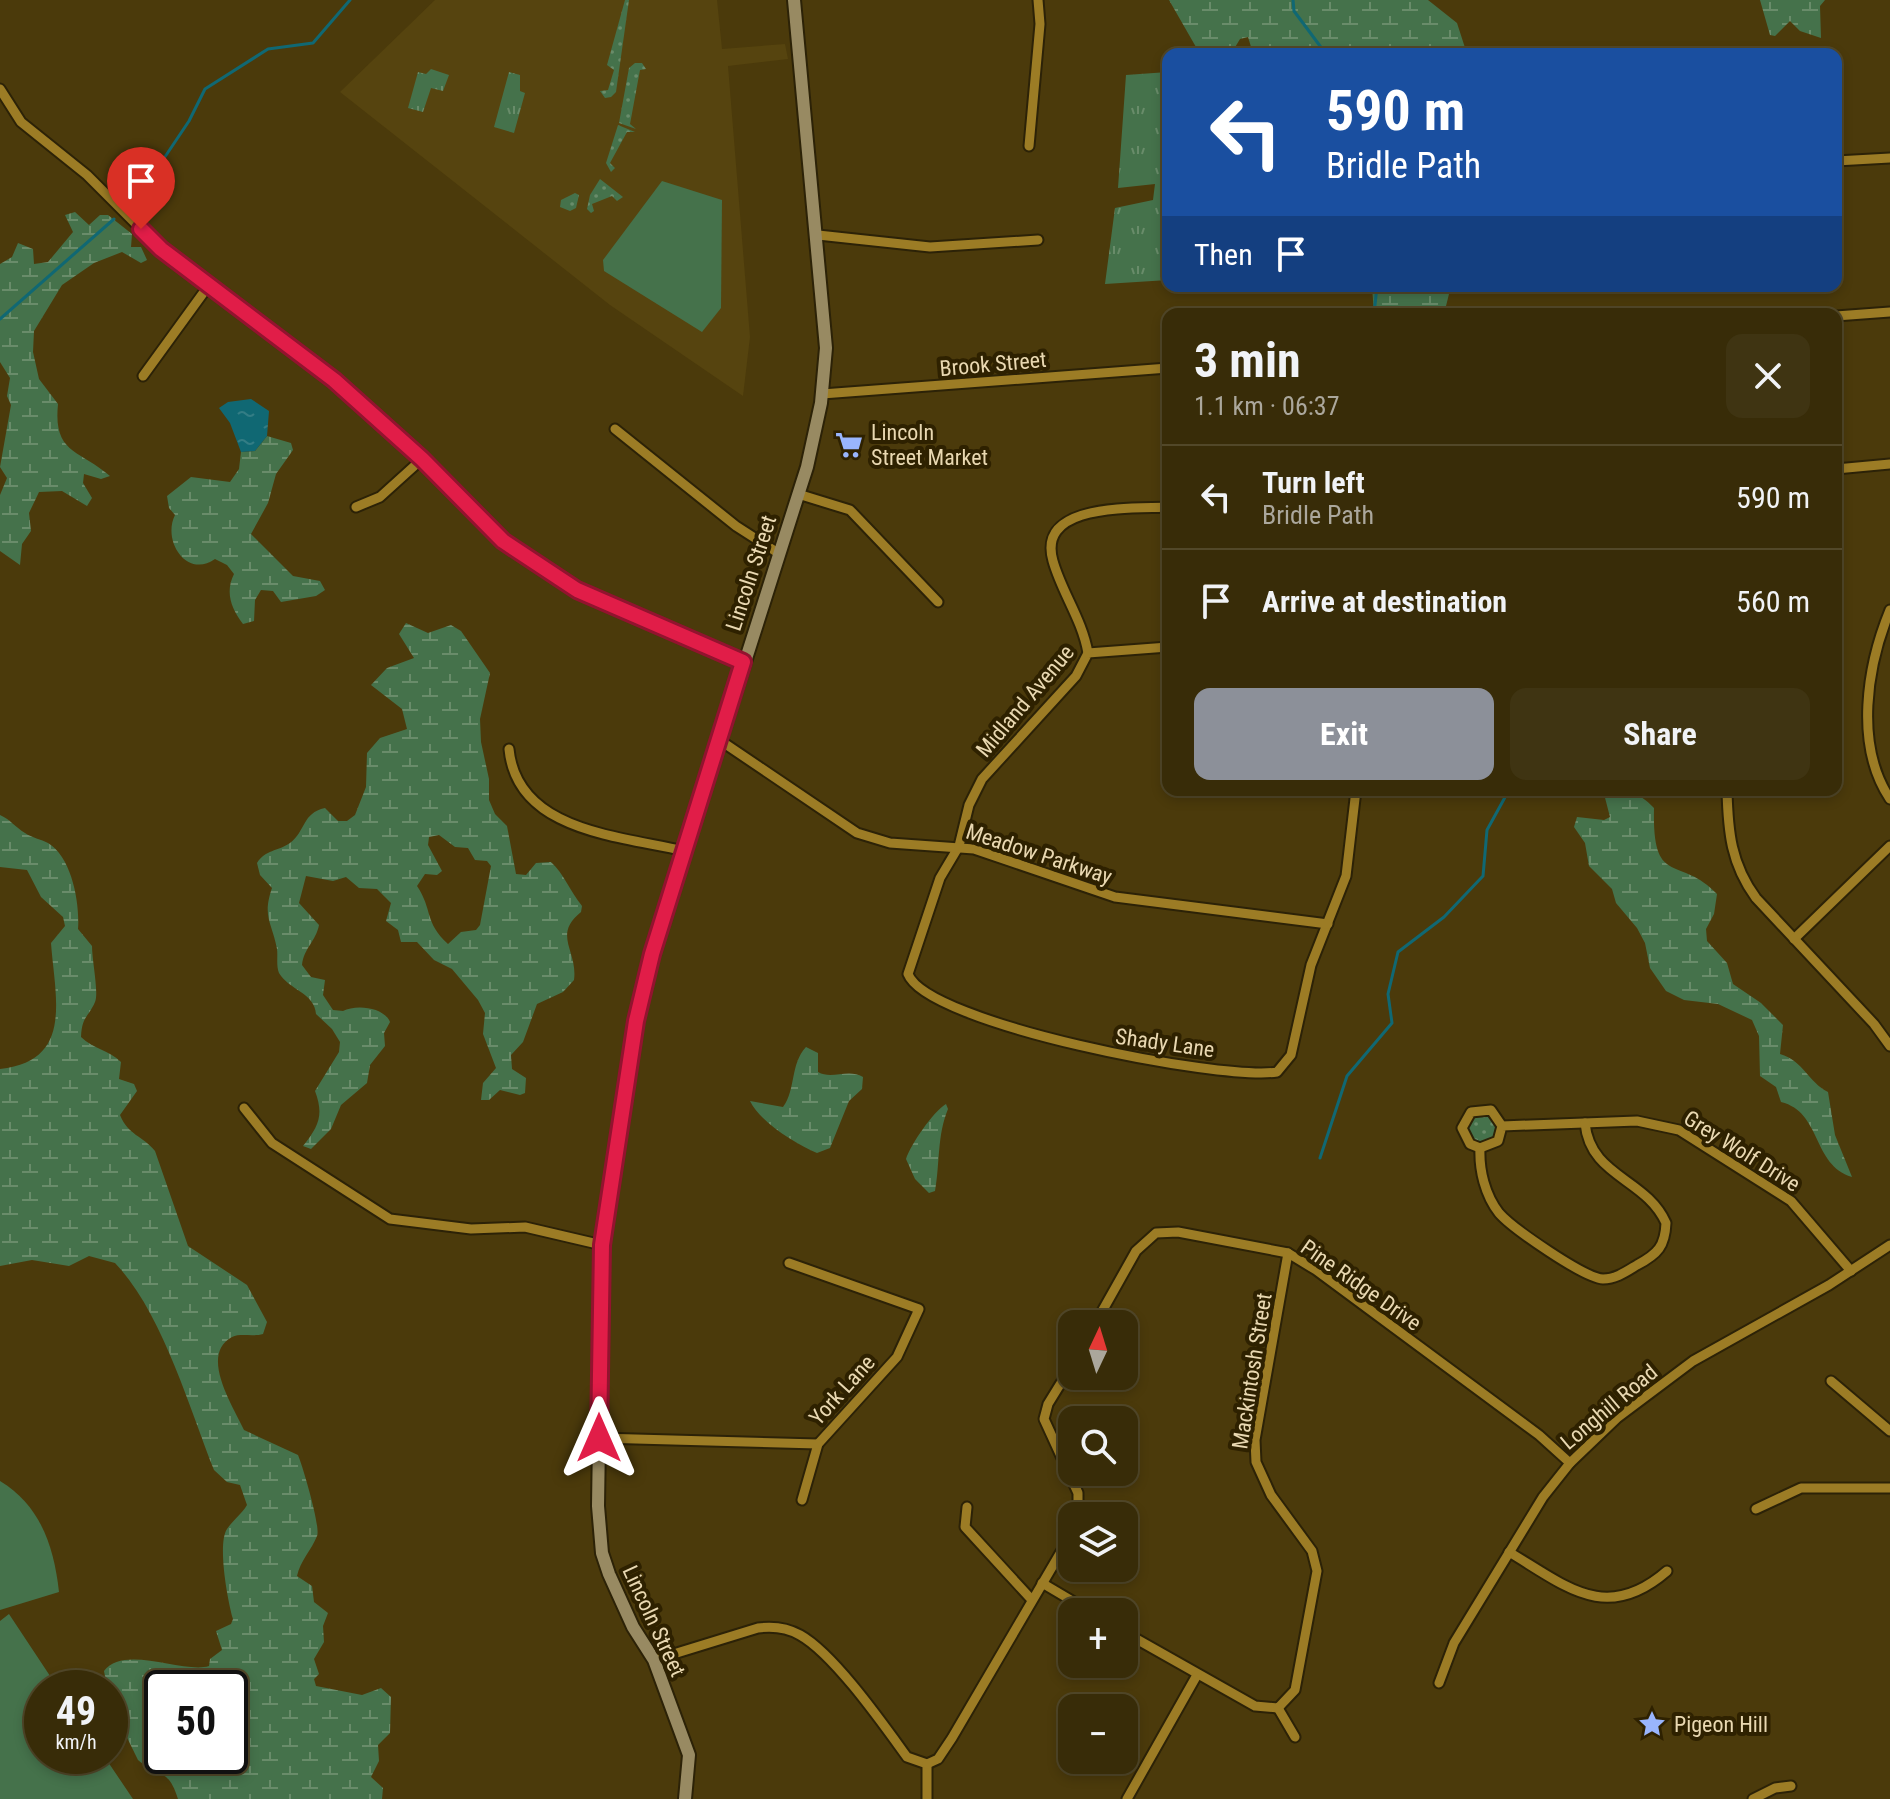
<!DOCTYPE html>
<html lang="en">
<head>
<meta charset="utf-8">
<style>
  :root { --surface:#382c08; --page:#3f3412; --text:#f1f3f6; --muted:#aba79c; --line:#524829; --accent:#8c9099 }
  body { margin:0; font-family:"Roboto Condensed",sans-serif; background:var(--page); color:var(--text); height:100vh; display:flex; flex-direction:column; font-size:30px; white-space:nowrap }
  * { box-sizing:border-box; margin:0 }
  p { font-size:26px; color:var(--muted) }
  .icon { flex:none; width:44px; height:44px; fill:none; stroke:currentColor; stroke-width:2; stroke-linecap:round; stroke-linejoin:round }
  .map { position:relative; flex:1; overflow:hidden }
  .sheet { position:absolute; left:1162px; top:308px; width:680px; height:488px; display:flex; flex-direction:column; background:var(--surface); border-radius:16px; box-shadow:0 4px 12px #0003,0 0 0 2px var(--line) }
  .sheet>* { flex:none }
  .banner { position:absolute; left:1162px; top:48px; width:680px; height:244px; border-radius:16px; box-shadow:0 4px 12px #0003,0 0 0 2px var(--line); background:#1a4fa0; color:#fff; overflow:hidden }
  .needle { width:52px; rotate:4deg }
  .fabs { position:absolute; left:1058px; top:1310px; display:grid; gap:16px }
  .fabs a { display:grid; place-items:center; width:80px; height:80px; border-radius:16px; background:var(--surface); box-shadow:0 4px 12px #0003,0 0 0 2px var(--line); font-size:40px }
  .speed { position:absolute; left:24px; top:1670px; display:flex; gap:16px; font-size:40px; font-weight:700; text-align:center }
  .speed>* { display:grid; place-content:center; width:104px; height:104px; border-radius:50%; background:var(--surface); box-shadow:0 4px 12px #0003,0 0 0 2px var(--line); line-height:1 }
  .speed small { font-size:20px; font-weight:400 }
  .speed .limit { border:4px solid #111; border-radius:12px; background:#fff; color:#111 }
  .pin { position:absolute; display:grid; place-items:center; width:68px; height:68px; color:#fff; margin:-82px -34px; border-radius:50% 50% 50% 0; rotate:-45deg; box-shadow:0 0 8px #0007 }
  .pin .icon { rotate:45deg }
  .me { position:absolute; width:88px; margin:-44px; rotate:0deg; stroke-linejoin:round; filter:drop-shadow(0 0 6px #0008) }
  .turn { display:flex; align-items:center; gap:28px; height:168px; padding:0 32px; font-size:36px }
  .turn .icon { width:104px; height:104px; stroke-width:2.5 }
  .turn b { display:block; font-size:56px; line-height:68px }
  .then { display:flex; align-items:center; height:76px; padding:0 32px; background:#0003; gap:16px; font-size:30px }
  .round { display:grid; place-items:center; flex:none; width:84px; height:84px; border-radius:16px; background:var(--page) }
  .summary { display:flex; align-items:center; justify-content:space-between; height:136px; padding:0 32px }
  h1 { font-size:48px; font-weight:700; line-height:60px }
  .cta { display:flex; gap:16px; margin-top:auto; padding:16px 32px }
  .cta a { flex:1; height:92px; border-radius:16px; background:var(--accent); color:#fff; font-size:32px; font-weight:700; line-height:92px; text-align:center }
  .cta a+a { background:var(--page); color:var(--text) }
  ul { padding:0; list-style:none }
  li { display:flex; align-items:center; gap:24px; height:104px; padding:0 32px; border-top:2px solid var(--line) }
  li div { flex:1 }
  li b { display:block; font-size:30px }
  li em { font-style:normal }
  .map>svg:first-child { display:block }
</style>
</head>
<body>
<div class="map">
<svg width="1890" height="1799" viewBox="0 0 1890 1799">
  <defs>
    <pattern id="grass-dots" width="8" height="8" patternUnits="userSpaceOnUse" patternTransform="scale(2)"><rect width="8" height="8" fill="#45724b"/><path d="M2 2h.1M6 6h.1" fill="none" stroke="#698c6a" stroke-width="1.8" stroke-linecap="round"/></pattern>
    <pattern id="wetland-marsh" width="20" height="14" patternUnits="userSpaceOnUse" patternTransform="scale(2)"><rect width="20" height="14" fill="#45724b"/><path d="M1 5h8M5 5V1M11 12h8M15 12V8" fill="none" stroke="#698c6a"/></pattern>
    <pattern id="park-tufts" width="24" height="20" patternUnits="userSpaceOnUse" patternTransform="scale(2)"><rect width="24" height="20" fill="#45724b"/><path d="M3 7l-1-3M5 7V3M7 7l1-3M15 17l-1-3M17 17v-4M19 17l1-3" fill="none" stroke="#698c6a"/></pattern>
    <pattern id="water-ripples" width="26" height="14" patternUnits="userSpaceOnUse" patternTransform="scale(2)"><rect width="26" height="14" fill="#106873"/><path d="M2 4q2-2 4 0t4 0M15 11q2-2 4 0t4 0" fill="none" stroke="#337d85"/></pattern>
  </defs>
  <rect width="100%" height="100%" fill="#4b3a0b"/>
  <path fill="#56440f" d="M435,0H717L722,49L785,44L788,59L728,66L750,337L743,396L610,305L340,92Z"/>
  <g fill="url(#grass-dots)">
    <path d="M625,0H629L616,92L611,97L605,98L600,91L608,90L614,70L607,65Z"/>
    <path d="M635,63H642L646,69L640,70L630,124L636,129L619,123L629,68Z"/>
    <path d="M618,125L635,132H627L610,163L615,168L611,172L606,163Z"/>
    <path d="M600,179L623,197L617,201L612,196L592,204L594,211L591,213L587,209L590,195Z"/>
    <path d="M575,193L579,195L576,208L570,211L560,207L561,200Z"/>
    <circle cx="1482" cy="1128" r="14"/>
  </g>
  <g fill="url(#wetland-marsh)" fill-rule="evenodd">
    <path d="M1169,0H1428L1457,23L1467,54H1289L1252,50L1248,37L1240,39L1231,54H1200Z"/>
    <path d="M1760,0H1825L1820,6L1821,38L1800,31L1790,21L1775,36L1770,35Z"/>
    <path d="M75,212L89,225L100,215H108L132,234L131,247H141L147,260L141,263L122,252L94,263L62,285L34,331L33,352L39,379L58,404C53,454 79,449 110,476L101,479L84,474L83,483L92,498L87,506L62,491L39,492L29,513L31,531L22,544L20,565L0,551V495L7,478L0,467L11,405L7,396L10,378L0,362V264L12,257L18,243L33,249L34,264L48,262L73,232L65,215Z"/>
    <path d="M1372,286H1451L1444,314H1374Z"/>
    <path d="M267,436L291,443L293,450L276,474L268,503L251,534L293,576L320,581L325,590L316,596L281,602L273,591L261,590L255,600L254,621L243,624C231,608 225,592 234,574L227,565L215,559C187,579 162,541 175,515L169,508L167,496L191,477L230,482L239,469L241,452L255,451Z"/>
    <path d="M406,623L428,633L451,625L461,631L490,673L480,719L481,742L489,779V800L495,814L507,826L516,874L526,875L536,863L551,862C564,874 570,891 582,906L581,912C552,935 578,951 574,980L563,992L537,1004L523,1042L511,1055L512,1069L526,1078L525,1093L520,1095L500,1090L489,1100H481L483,1083L496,1068L483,1034L485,1013L478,1000L452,969L434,960L417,942H401L398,930L386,921L391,903L377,889L359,888L346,877L333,881L306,876L299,903L319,925C316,941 304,948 302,965L311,977L325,980L323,995L333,1010L343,1011C356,1004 384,1007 390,1022L384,1033L385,1046L370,1065L367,1083L341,1105L331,1129L311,1149L303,1146C319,1126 324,1115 315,1091L339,1052L340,1042L332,1029L316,1014C315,993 289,990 279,973C276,966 278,956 277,949C272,922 262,917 272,888L260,875L257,863C266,849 277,852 290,843C306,831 302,813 325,808L338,821H347L355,815L366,787L367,753L380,738L407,729L402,709L371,685L387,668L414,658L399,634ZM439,835L455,847L468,848L475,860L487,861L491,866L480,925L476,930L461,932L448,944C424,922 433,910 417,886L425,874L437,875L442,871L428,845L429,837Z"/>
    <path d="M1603,790C1626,790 1638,791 1654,808C1652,889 1679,854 1717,894L1714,914L1706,929L1707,941L1727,963L1733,984L1761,1003L1783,1025L1780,1054C1804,1061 1808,1082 1828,1092L1835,1135L1852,1177C1812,1165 1822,1112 1781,1102L1776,1087L1760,1076L1759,1036L1752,1020L1718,1004L1684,1000L1666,991L1650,968L1645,943L1637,928L1616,903L1612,889L1589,866L1585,843L1574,827L1577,817L1604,820L1610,817Z"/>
    <path d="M0,815C11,820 15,827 25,833C32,838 41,839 48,843C72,857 80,904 78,929L92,946C92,961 99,993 95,1002C88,1018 82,1016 81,1037C93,1049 109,1050 121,1062L119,1079L134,1084L137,1091L120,1115C128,1135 143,1136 155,1151L188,1246L247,1285L267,1322L263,1334C253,1337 240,1333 232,1337C199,1355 233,1406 244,1430L298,1455C303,1467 321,1528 317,1536C312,1549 300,1561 297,1576L312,1586L314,1602L328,1613L323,1626L324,1642L314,1659L319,1674L314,1679L316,1686L362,1695L381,1688L391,1697L390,1733L378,1745L379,1761L371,1777L383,1788L382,1799H178C168,1767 159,1778 138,1760L110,1703L104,1671C124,1644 184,1674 209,1666L210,1659L222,1650L216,1631L231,1624L233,1619C228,1602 217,1544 227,1529C233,1520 241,1515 247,1505L240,1485L227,1482L214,1470C189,1407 162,1312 115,1263L89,1256L69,1266L32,1260L0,1266V1069C74,1061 55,998 51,943L65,926L63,917L41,897L27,870L0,867ZM162,1688H230V1756H162Z"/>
    <path d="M806,1047L818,1053V1072C832,1080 848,1068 863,1077L862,1089L849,1101L830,1148L817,1153C796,1144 760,1122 750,1101L783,1107C796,1090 790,1064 806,1047Z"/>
    <path d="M946,1104L948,1109C937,1135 940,1164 935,1191L929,1193L915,1179L906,1159C911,1144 933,1112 946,1104Z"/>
  </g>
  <g fill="url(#park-tufts)">
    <path d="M431,69L449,75L443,91L431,88L423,112L408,108L418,72L426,74Z"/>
    <path d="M509,72L520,75V91L525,93L514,133L494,127Z"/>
    <path d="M1168,72V280L1105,284L1115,208L1153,200L1155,184L1118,188L1126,75Z"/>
  </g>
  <g fill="#45724b">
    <path d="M662,181L722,200L721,308L702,332L604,271L603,260Z"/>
    <path d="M0,1481C41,1506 54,1547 59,1592L0,1610Z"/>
    <path d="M9,1614L58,1688H42V1756H104L133,1799H0V1621Z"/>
  </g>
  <path fill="url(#water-ripples)" d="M251,399L269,411L267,436L255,451L241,452L230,423L219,408L228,402Z"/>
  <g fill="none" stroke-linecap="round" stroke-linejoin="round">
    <g stroke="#106873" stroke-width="3">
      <path d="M1293,0L1294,11L1326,54"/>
      <path d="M136,200L189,121L205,89L268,49L313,43L350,0"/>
      <path d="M1374,314L1377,286"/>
      <path d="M0,319L114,219"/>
      <path d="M1320,1158L1347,1076L1392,1023L1388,994L1398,952L1444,917L1483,876L1487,830L1509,790"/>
    </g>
    <g stroke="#2c2207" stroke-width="13">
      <g id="street">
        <path d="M0,89L21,122L87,175L161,249L334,380L422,459L503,541L577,590L743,662"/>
        <path d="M1029,146L1040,24L1038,0"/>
        <path d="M1836,161L1890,158"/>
        <path d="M818,235L930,247L1038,240"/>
        <path d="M1836,316L1890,312"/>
        <path d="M143,376L209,285"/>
        <path d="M822,394L1168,368"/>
        <path d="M615,429L736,526L778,553"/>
        <path d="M1836,469L1890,464"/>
        <path d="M798,494L850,510L938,602"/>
        <path d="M356,507L380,497L422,459"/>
        <path d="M1890,610C1867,666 1854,745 1890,799"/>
        <path d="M1168,647L1088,653L1076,676L982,779L969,805L959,846L940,878L908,974C927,1024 1221,1081 1277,1072L1291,1055L1311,965L1346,876L1356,790"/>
        <path d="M1088,653C1082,619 1062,593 1053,561C1036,502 1135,509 1168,507"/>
        <path d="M718,739L857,833L890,843L974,849L1115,897L1328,924"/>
        <path d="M509,749C517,832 621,836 684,851"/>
        <path d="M1727,790C1728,832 1731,864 1756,898L1874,1024L1890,1046"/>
        <path d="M1794,939L1890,846"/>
        <path d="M244,1108L272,1143L390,1219L471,1229L525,1227L602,1245"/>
        <path d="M1502,1126L1498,1141L1480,1148L1470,1144L1462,1128L1471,1112L1491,1110L1502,1126L1637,1121L1679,1130L1791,1201L1851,1271"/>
        <path d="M1480,1148C1479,1170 1485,1195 1499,1213C1512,1228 1584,1278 1603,1279C1616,1279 1627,1271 1637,1265C1658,1254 1665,1246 1666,1223C1646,1178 1590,1177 1585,1123"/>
        <path d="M789,1263L919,1309L897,1357L818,1444L802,1500"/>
        <path d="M1095,1324L1136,1251L1156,1233L1178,1232L1288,1253L1316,1270L1539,1435L1570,1463"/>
        <path d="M1072,1365L1048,1404L1044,1419L1078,1493V1516"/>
        <path d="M1831,1381L1890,1431"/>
        <path d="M599,1438L818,1444"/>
        <path d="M967,1507L965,1527L1032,1600"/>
        <path d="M1756,1509L1801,1488H1890"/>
        <path d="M1509,1552C1566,1586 1606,1624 1667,1571"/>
        <path d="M1042,1583L1091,1612"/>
        <path d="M1124,1632L1255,1706L1278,1708L1295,1690L1317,1571L1312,1551L1271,1495L1256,1462L1255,1440L1288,1253"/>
        <path d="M654,1660L758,1628C773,1626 786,1627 800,1635C834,1654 883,1724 907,1757L927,1764V1799"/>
        <path d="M1439,1683L1454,1643L1543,1497L1570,1463L1617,1418L1693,1361L1829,1285L1890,1245"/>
        <path d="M1278,1708L1295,1737"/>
        <path d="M927,1764L938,1759L952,1738L1072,1533"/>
        <path d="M1127,1799L1197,1675"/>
        <path d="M1753,1799L1775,1788L1791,1786"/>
      </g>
    </g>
    <g stroke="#2c2207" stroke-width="16">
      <path id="secondary" d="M685,1799L689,1755L654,1660L633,1627L609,1574L602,1553L598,1506L602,1245L636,1021L652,954L807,467L821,403L826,348L794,0"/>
    </g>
    <use href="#street" stroke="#9c7c25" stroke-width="9"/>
    <use href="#secondary" stroke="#988a62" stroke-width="12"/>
  </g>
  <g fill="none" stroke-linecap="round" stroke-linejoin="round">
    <g stroke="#92132f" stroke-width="20">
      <path id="route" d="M141,229L161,249L334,380L422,459L503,541L577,590L743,662L652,954L636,1021L602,1245L599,1438"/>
    </g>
    <use href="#route" stroke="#e11d48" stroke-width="14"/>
  </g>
  <defs>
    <g id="supermarket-bare" transform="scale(2.16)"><path d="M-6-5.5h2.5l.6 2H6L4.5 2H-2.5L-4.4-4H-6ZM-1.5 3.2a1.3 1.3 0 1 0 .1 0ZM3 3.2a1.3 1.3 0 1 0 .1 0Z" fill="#99b5fd" stroke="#2e2100" stroke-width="2.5" paint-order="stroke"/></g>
    <g id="sight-bare" transform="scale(2.16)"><path d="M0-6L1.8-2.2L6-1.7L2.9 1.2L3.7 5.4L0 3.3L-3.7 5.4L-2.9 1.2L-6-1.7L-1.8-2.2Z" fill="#99b5fd" stroke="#2e2100" stroke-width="2.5" paint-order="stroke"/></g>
  </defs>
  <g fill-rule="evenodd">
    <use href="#supermarket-bare" x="849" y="445"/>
    <use href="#sight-bare" x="1652" y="1724"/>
  </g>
  <g text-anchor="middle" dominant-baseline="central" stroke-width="8" stroke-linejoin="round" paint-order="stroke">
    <g font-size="22" fill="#e9d8b1" stroke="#2e2100">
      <text transform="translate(993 364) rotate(-5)">Brook Street</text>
      <text transform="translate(751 573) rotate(-72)">Lincoln Street</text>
      <text transform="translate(1025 701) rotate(-50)">Midland Avenue</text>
      <text transform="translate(1039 854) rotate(18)">Meadow Parkway</text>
      <text transform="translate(1165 1043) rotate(8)">Shady Lane</text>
      <text transform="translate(1742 1151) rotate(32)">Grey Wolf Drive</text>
      <text transform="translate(1361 1285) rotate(35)">Pine Ridge Drive</text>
      <text transform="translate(1252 1371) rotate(-81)">Mackintosh Street</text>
      <text transform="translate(842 1390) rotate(-48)">York Lane</text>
      <text transform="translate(1609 1407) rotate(-40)">Longhill Road</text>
      <text transform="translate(654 1621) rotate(65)">Lincoln Street</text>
    </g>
    <g font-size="22" fill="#e9d8b1" stroke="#2e2100" text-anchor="start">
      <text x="871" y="432">Lincoln<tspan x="871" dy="25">Street Market</tspan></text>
      <text x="1674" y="1724">Pigeon Hill</text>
    </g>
  </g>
</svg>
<div class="fabs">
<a><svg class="needle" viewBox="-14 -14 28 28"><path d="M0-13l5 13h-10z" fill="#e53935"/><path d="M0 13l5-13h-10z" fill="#aba79c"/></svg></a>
<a><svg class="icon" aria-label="search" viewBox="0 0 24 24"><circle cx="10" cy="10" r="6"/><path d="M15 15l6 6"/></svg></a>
<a><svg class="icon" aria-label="layers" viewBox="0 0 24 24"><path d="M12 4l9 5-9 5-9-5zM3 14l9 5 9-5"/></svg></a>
<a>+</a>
<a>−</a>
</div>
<div class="speed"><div>49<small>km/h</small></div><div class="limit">50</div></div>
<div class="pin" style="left:141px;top:229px;background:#d93025"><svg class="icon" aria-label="arrive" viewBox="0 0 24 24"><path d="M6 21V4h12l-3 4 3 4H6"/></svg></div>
<svg class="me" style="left:599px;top:1438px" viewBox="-20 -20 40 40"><path d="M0-17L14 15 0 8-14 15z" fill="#e11d48" stroke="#fff" stroke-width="4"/></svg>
<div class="banner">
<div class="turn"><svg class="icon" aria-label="left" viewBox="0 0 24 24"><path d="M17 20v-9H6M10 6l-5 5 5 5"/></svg><div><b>590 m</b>Bridle Path</div></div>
<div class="then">Then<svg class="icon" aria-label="arrive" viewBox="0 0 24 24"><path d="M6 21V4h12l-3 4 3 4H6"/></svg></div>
</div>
<section class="sheet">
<div class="summary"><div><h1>3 min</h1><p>1.1 km · 06:37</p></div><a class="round"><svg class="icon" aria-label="close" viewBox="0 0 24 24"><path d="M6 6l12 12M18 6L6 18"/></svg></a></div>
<ul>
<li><svg class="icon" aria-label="left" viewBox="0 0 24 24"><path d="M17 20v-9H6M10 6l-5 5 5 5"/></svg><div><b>Turn left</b><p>Bridle Path</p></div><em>590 m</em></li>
<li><svg class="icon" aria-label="arrive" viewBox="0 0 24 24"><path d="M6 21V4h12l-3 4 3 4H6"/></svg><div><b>Arrive at destination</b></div><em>560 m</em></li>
</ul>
<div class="cta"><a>Exit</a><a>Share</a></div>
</section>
</div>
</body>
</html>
